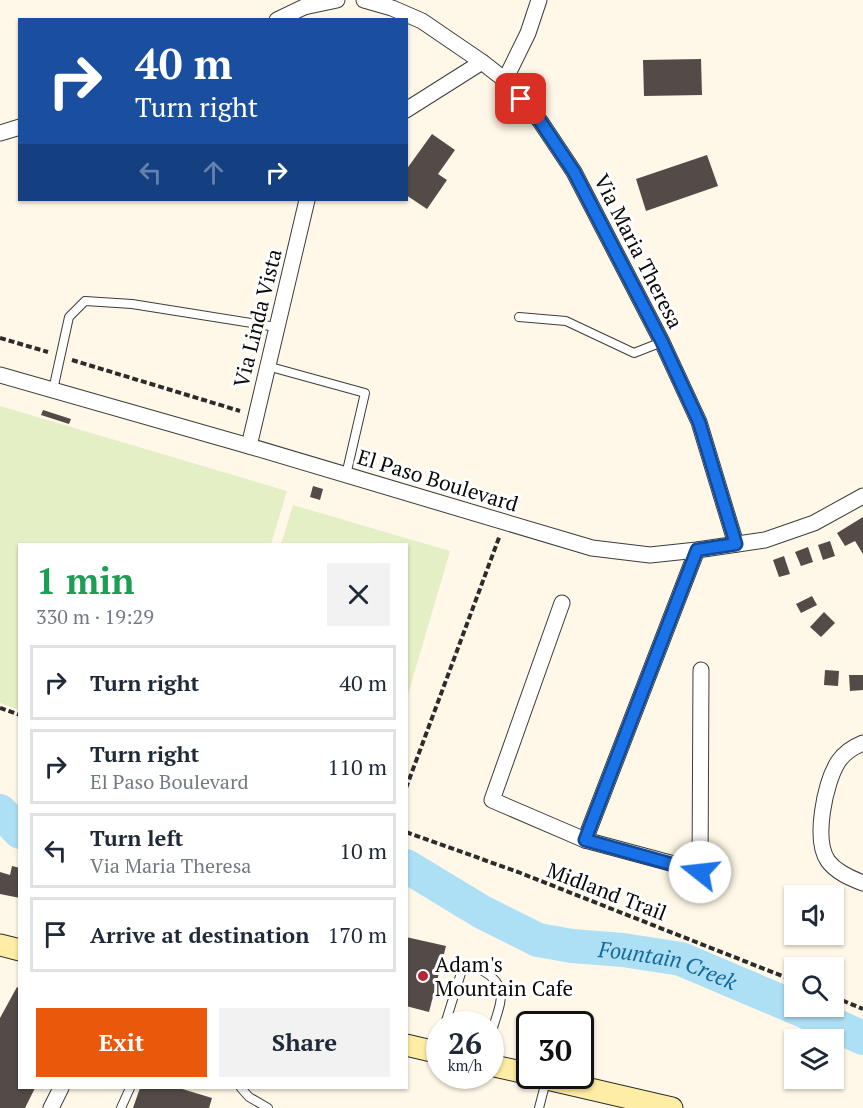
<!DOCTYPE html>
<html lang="en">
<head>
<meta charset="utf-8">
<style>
  :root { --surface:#fff; --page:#f2f2f3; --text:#1f2937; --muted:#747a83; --line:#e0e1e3; --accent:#ea580c }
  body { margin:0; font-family:"PT Serif",serif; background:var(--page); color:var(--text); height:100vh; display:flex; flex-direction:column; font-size:22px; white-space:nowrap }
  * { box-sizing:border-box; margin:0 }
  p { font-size:20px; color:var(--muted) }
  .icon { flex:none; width:33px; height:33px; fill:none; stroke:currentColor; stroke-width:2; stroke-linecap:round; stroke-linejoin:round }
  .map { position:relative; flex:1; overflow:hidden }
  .side { position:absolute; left:18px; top:543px; width:390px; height:546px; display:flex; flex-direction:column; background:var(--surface); border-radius:0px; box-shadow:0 2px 4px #0004 }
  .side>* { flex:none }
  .banner { position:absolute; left:18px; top:18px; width:390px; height:183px; border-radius:0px; box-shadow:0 2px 4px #0004; background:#1a4fa0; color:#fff; overflow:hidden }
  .controls { position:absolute; left:784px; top:885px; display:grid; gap:12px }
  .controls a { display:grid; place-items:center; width:60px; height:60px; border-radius:0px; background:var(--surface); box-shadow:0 2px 4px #0004; font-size:30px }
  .speed { position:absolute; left:426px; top:1011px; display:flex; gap:12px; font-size:30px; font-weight:700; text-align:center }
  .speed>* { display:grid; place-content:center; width:78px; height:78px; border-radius:50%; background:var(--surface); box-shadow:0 2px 4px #0004; line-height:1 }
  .speed small { font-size:15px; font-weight:400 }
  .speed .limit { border:3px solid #111; border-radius:9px; background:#fff; color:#111 }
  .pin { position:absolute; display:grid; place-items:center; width:51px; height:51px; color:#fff; margin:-26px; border-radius:12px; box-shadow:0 3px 9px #0006 }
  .me { position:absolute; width:66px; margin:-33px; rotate:286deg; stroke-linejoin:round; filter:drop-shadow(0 0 4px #0008) }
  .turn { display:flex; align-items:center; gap:21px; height:126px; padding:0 18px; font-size:27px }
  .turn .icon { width:78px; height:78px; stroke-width:2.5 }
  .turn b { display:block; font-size:42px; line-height:51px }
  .lanes { display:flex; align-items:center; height:57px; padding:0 18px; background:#0003; justify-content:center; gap:30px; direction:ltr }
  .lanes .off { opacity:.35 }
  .round { display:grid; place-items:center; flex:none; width:63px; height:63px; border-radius:0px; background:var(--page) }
  .head { display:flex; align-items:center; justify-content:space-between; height:102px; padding:0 18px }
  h1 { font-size:36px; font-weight:700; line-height:45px; color:#1e9e55 }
  .cta { display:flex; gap:12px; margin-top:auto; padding:12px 18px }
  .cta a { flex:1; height:69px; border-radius:0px; background:var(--accent); color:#fff; font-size:24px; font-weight:700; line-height:69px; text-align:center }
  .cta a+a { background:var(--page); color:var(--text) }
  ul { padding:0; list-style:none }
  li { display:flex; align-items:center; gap:18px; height:75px; margin:0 12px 9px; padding:0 6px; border:3px solid var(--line); border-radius:0px }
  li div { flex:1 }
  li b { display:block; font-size:22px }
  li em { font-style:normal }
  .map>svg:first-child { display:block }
</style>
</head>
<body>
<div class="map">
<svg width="863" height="1108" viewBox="0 0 863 1108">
  <rect width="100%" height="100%" fill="#fff8e8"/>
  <g fill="#e4efc5">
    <path d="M0,406L287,491L271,544H20L19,710L0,703Z"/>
    <path d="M293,505L450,551L407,698L406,544H281Z"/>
  </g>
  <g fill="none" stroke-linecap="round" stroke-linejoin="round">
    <g stroke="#aee0f5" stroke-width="34">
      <path d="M0,811L20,832"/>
      <path id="s1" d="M406,866L482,912L538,940L572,946L623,950L681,959L806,1012L863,1038"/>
    </g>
  </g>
  <g fill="#534b47">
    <path d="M701,59L702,95L644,96L643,60Z"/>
    <path d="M432,134L455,150L438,174L447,180L427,209L406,195V170Z"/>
    <path d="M707,155L718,186L646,211L636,179Z"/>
    <path d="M43,410L71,419L69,424L41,415Z"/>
    <path d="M313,486L323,489L320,500L310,497Z"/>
    <path d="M863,517V554L855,541L845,546L837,533Z"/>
    <path d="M830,541L835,556L823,560L818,545Z"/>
    <path d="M808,547L813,562L801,566L795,552Z"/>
    <path d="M784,556L790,574L779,577L773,560Z"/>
    <path d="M812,596L817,605L801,613L796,604Z"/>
    <path d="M824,612L835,623L821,637L810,627Z"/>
    <path d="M825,670L839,671L838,686L824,685Z"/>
    <path d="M849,675H863V690L850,691Z"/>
    <path d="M12,866L20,868V898L0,894V872L10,875Z"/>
    <path d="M406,937L446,946L429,1012L406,1006Z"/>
    <path d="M17,987L20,989V1088H35L25,1108H0V1018Z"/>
    <path d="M140,1088H179L212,1098L209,1108H133Z"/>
  </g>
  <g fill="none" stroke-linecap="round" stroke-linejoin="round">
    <g stroke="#3d3d3d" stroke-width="10">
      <g id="service">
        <path d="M519,317L566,321L634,353L662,342"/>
        <path d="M267,366L365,393L346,475"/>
        <path d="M53,390L69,317L85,301L132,304L276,327"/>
        <path d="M445,1024L462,970L475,967C515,985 499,1003 490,1038"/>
        <path d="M241,1088L249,1097L268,1108"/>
        <path d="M121,1108L130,1088"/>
        <path d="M539,1108L546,1081"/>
      </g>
    </g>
    <g stroke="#3d3d3d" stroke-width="17">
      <g id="minor">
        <path d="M364,0L392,8L422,21L482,62L505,80L540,121L574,172L662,342L699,422L736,544"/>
        <path d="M277,20L304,7L337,0"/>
        <path d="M505,80L528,33L539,0"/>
        <path d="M406,110L482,62"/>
        <path d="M0,133L20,127"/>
        <path d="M0,375L249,446L592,548L650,555L697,550L765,540L814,523L863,496"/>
        <path d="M249,446L307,200"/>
        <path d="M562,603L492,800L585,840L700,871L701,670"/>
        <path d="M863,743C853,747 844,753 838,762C825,783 813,840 828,861C836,872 850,878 863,883"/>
        <path d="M585,840L697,550"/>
        <path d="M51,1108L61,1088"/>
      </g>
    </g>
    <g stroke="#2c2c2c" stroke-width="23">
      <g id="secondary">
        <path d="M0,945L20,950"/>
        <path d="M406,1045L440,1053"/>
        <path d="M490,1065L530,1074"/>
        <path d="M534,1076L672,1108"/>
      </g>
    </g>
    <g stroke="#2c2c2c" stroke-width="4" stroke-dasharray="6 3" stroke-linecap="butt">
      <path d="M0,338L48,352"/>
      <path d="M72,360L240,411"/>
      <path d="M0,708L20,715"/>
      <path d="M406,788L500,535"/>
      <path d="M406,832L518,872L795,981"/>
      <path d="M834,997L863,1009"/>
    </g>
    <use href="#service" stroke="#fff" stroke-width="8"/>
    <use href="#minor" stroke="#fff" stroke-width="15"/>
    <use href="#secondary" stroke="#feeda4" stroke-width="21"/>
  </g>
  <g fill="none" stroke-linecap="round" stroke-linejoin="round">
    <g stroke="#114b97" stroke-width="15">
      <path id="route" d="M521,99L540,121L574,172L662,342L699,422L736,544L697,550L585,840L700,872"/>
    </g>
    <use href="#route" stroke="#1a73e8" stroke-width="10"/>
  </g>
  <circle fill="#b72638" stroke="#fff" stroke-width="2" cx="423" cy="976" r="6"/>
  <g text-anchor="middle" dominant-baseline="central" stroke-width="6" stroke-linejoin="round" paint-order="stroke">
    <g font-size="21" fill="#0a0a0a" stroke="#fff">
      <text transform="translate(639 251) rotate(63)">Via Maria Theresa</text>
      <text transform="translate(257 318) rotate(-76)">Via Linda Vista</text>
      <text transform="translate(438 480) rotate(17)">El Paso Boulevard</text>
      <text transform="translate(607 891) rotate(21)">Midland Trail</text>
    </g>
    <g font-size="21" fill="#0a0a0a" stroke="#fff" text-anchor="start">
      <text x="435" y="964">Adam's<tspan x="435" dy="24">Mountain Cafe</tspan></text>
    </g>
    <g font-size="22" font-style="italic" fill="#176a99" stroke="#fff">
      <text stroke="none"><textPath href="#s1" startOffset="284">Fountain Creek</textPath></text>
    </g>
  </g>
</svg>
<div class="controls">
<a><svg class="icon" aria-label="sound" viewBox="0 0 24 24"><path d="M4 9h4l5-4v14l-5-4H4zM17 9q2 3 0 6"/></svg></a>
<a><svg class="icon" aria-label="search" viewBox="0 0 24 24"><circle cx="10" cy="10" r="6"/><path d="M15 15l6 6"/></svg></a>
<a><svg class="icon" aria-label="layers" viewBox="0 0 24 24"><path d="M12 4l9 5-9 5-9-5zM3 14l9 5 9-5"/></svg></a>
</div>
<div class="speed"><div>26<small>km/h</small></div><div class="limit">30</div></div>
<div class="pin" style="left:521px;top:99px;background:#d93025"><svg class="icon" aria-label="arrive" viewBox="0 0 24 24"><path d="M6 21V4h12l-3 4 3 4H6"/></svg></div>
<svg class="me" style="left:700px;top:872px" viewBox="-20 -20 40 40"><circle r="19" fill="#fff"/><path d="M0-13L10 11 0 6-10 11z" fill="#1a73e8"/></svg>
<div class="banner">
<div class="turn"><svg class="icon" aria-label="right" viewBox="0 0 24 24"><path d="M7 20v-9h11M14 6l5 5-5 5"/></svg><div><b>40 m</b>Turn right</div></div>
<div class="lanes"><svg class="icon off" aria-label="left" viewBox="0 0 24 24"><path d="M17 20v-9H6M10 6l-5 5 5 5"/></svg><svg class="icon off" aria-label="ahead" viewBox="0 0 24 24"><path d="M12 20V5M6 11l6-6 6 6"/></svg><svg class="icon" aria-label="right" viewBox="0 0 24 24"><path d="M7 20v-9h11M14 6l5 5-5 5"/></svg></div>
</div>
<section class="side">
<div class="head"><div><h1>1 min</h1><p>330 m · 19:29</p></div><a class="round"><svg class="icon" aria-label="close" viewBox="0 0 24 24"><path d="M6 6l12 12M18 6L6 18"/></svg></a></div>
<ul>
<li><svg class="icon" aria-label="right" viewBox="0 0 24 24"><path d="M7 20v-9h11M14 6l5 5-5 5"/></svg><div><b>Turn right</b></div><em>40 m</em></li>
<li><svg class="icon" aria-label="right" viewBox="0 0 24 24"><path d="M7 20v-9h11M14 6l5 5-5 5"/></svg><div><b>Turn right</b><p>El Paso Boulevard</p></div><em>110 m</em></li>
<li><svg class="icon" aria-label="left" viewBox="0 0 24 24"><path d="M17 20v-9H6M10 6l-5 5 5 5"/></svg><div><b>Turn left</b><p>Via Maria Theresa</p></div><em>10 m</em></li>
<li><svg class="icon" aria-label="arrive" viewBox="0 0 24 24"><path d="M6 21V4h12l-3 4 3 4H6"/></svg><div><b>Arrive at destination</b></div><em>170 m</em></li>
</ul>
<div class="cta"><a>Exit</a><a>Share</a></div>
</section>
</div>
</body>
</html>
